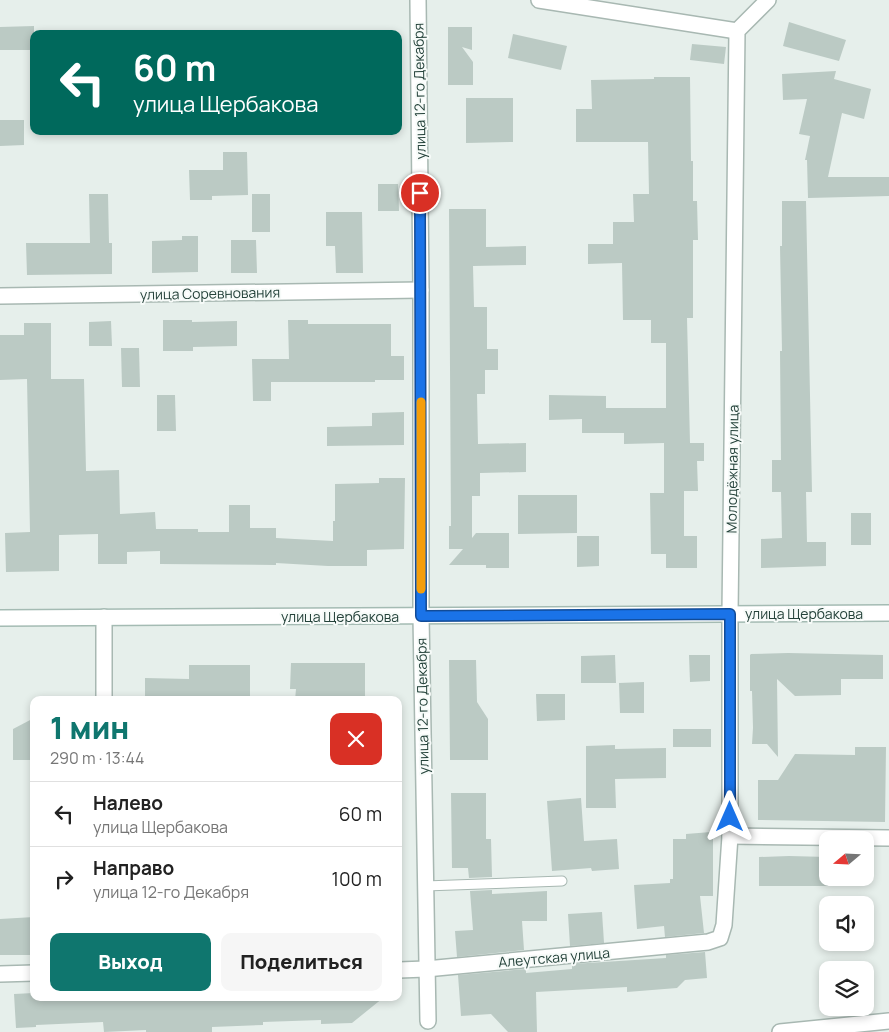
<!DOCTYPE html>
<html lang="ru">
<head>
<meta charset="utf-8">
<style>
  :root { --surface:#fff; --page:#f6f6f6; --text:#222; --muted:#767676; --line:#e0e0e0; --accent:#0f766e }
  body { margin:0; font-family:Manrope,sans-serif; background:var(--page); color:var(--text); height:100vh; display:flex; flex-direction:column; font-size:19px; white-space:nowrap }
  * { box-sizing:border-box; margin:0 }
  p { font-size:16px; color:var(--muted) }
  .icon { flex:none; width:28px; height:28px; fill:none; stroke:currentColor; stroke-width:2; stroke-linecap:round; stroke-linejoin:round }
  .map { position:relative; flex:1; overflow:hidden }
  .drawer { position:absolute; left:30px; top:696px; width:372px; height:305px; display:flex; flex-direction:column; background:var(--surface); border-radius:10px; box-shadow:0 2px 8px #0003 }
  .drawer>* { flex:none }
  .top-card { position:absolute; left:30px; top:30px; width:372px; height:105px; border-radius:10px; box-shadow:0 2px 8px #0003; background:#00695c; color:#fff; overflow:hidden }
  .needle { width:32px; rotate:251deg }
  .controls { position:absolute; left:819px; top:831px; display:grid; gap:10px }
  .controls a { display:grid; place-items:center; width:55px; height:55px; border-radius:10px; background:var(--surface); box-shadow:0 2px 8px #0003; font-size:25px }
  .pin { position:absolute; display:grid; place-items:center; width:42px; height:42px; color:#fff; margin:-21px; border:2px solid #fff; border-radius:50%; box-shadow:0 1px 5px #0007 }
  .me { position:absolute; width:55px; margin:-28px; rotate:0deg; stroke-linejoin:round; filter:drop-shadow(0 0 4px #0008) }
  .turn { display:flex; align-items:center; gap:18px; height:105px; padding:0 20px; font-size:22px }
  .turn .icon { width:65px; height:65px; stroke-width:2.5 }
  .turn b { display:block; font-size:35px; line-height:42px }
  .round { display:grid; place-items:center; flex:none; width:52px; height:52px; border-radius:10px; background:var(--page) }
  .overview { display:flex; align-items:center; justify-content:space-between; height:85px; padding:0 20px }
  h1 { font-size:30px; font-weight:800; line-height:38px; color:var(--accent) }
  .action { display:flex; gap:10px; margin-top:auto; padding:10px 20px }
  .action a { flex:1; height:58px; border-radius:10px; background:var(--accent); color:#fff; font-size:20px; font-weight:800; line-height:58px; text-align:center }
  .action a+a { background:var(--page); color:var(--text) }
  ul { padding:0; list-style:none }
  li { display:flex; align-items:center; gap:15px; height:65px; padding:0 20px; border-top:1px solid var(--line) }
  li div { flex:1 }
  li b { display:block; font-size:19px }
  li em { font-style:normal }
  .map>svg:first-child { display:block }
</style>
</head>
<body>
<div class="map">
<svg width="889" height="1032" viewBox="0 0 889 1032">
  <rect width="100%" height="100%" fill="#e6efeb"/>
  <g fill="#bbcac4">
    <path d="M789,22L846,40L839,61L783,46Z"/>
    <path d="M34,26V50H0V27Z"/>
    <path d="M448,27H472V50L462,47L473,62V85H448Z"/>
    <path d="M513,34L567,46L561,70L508,58Z"/>
    <path d="M692,44L726,47L724,64L690,60Z"/>
    <path d="M836,71L834,79L871,89L864,119L842,113L828,177H889V196L808,198L807,160H805L810,136L799,134L807,99L783,100L782,74Z"/>
    <path d="M654,77H690L691,161H693V201H697L698,240H693V318H687L690,443H704V461H697L698,491H684V536H697V568H666V554H651L650,493H664V443L624,444V433H582V419L549,420V395L606,396V408H666V343H651V320H623L622,263L588,264V244H613V222H634L633,194H649L648,142H576V109H592L591,80L654,79Z"/>
    <path d="M466,98H513V142L466,143Z"/>
    <path d="M0,120H24V145L0,146Z"/>
    <path d="M223,152H247L248,195L212,196V200H190L189,170H223Z"/>
    <path d="M378,184H398L399,211H378Z"/>
    <path d="M89,194H108L109,243H112V274L27,275L26,243H90Z"/>
    <rect x="252" y="194" width="18" height="38"/>
    <path d="M782,201H806L812,492H806L807,542H826V566L761,568V539L782,538L781,492H772V460H781L780,351H782L780,246H782Z"/>
    <path d="M449,209H486V247L526,246V265L473,266L474,307H487V349H498V370H485V394H477L478,444L526,443V472L480,473V496H472V538L476,533H509V568H486V565H449L463,549H449V526H451Z"/>
    <path d="M326,212H362L363,273H336L335,246H326Z"/>
    <path d="M182,236H198V272L152,273V241L182,240Z"/>
    <path d="M231,240H256L257,273H231Z"/>
    <path d="M163,320H192V322L237,321V346L193,347V351H163Z"/>
    <path d="M288,320H308V324H391V356H404V380H375V382H271V401H253L252,359H289Z"/>
    <path d="M111,321L112,346H89V322Z"/>
    <path d="M24,323H51V379H84L86,471L119,470L120,514L155,512L156,529H198V532H229V505H250V528H276V538L333,541V521H335V484L379,483V478H405L404,549L367,550V566H328L276,563V565L160,564V551L127,552V564H98V534L59,535V571L6,572L5,533L30,532L27,379L0,380V335H24Z"/>
    <path d="M121,348H139L140,387H122Z"/>
    <path d="M157,395H175L176,431H157Z"/>
    <path d="M404,412V445L327,446V427L372,426V413Z"/>
    <path d="M518,495H577V533L518,534Z"/>
    <rect x="851" y="513" width="20" height="32"/>
    <path d="M577,536H599V566L577,567Z"/>
    <path d="M788,653L883,655V679H841V695L795,696L777,679L778,757L767,744H752L753,728L752,691H750V655H751L750,654Z"/>
    <path d="M615,655L616,683H581V656Z"/>
    <path d="M689,655H710V681L690,682Z"/>
    <path d="M449,660H476L477,702L488,719V760H450Z"/>
    <path d="M291,663H365V700H295L296,689H290Z"/>
    <path d="M189,665H250V700H228V696H168L167,700H145V678L189,679Z"/>
    <path d="M644,682V713H620L619,683Z"/>
    <path d="M536,694H565V720L537,721Z"/>
    <path d="M34,718V760H13V729Z"/>
    <rect x="673" y="729" width="38" height="18"/>
    <path d="M615,745V749L666,748V778L615,779L616,808H586V746Z"/>
    <path d="M855,747H886L885,822L758,820V780H778L795,754L855,755Z"/>
    <path d="M451,793H486V839H491L492,877L469,878L468,868H452Z"/>
    <path d="M581,798L584,841L617,839L619,869L592,871L591,868L552,871L547,801Z"/>
    <path d="M711,832V839H713V896H700L704,933L665,937L664,926L637,929L634,885L670,883V879H673V839H686V834Z"/>
    <path d="M789,856L828,857V886H759V857Z"/>
    <path d="M492,890V894L547,891V921H522L524,950L457,957L455,931L473,930L470,891Z"/>
    <path d="M602,912L604,943L570,946L568,914Z"/>
    <path d="M34,917V955H0V919Z"/>
    <path d="M705,952L707,978L685,980L677,988L627,992V987L536,992L537,1032H508L491,1014L461,1016L458,975L526,969V973L572,969V964L666,958V955Z"/>
    <path d="M34,993V998H383L352,1023L321,1024V1020L263,1022V1025L212,1027V1032H146V1030L104,1032L103,1022L36,1025V1027L16,1028L14,994Z"/>
  </g>
  <g fill="none" stroke-linecap="round" stroke-linejoin="round">
    <g stroke="#a8b8b2" stroke-width="11">
      <path id="lane" d="M425,886L562,881"/>
    </g>
    <g stroke="#a8b8b2" stroke-width="18">
      <g id="street">
        <path d="M418,0L421,290V616L428,1021"/>
        <path d="M539,0L737,31"/>
        <path d="M0,296L421,290"/>
        <path d="M104,617V700"/>
        <path d="M730,836L889,838"/>
        <path d="M399,970L426,969L708,942L720,938L724,925L730,836V614L737,31L768,0"/>
        <path d="M0,974L34,973"/>
        <path d="M780,1032L889,1021"/>
      </g>
    </g>
    <g stroke="#a4bbb3" stroke-width="18">
      <path id="secondary" d="M0,618L889,613"/>
    </g>
    <use href="#lane" stroke="#fff" stroke-width="9"/>
    <use href="#street" stroke="#fff" stroke-width="15"/>
    <use href="#secondary" stroke="#fff" stroke-width="15"/>
  </g>
  <g fill="none" stroke-linecap="round" stroke-linejoin="round">
    <g stroke="#114b97" stroke-width="12">
      <path id="route" d="M420,193L421,616L730,614V817"/>
    </g>
    <use href="#route" stroke="#1a73e8" stroke-width="9"/>
    <path stroke="#f59e0b" stroke-width="9" d="M421,589V402"/>
  </g>
  <g text-anchor="middle" dominant-baseline="central" stroke-width="4" stroke-linejoin="round" paint-order="stroke">
    <g font-size="14" fill="#24423a" stroke="#f7fbf9">
      <text transform="translate(419 91) rotate(-91)">улица 12-го Декабря</text>
      <text transform="translate(210 293) rotate(-1)">улица Соревнования</text>
      <text transform="translate(732 469) rotate(-89)">Молодёжная улица</text>
      <text x="804" y="613">улица Щербакова</text>
      <text x="340" y="616">улица Щербакова</text>
      <text transform="translate(422 706) rotate(-91)">улица 12-го Декабря</text>
      <text transform="translate(554 957) rotate(-5)">Алеутская улица</text>
    </g>
  </g>
</svg>
<div class="controls">
<a><svg class="needle" viewBox="-14 -14 28 28"><path d="M0-13l5 13h-10z" fill="#e53935"/><path d="M0 13l5-13h-10z" fill="#767676"/></svg></a>
<a><svg class="icon" aria-label="sound" viewBox="0 0 24 24"><path d="M4 9h4l5-4v14l-5-4H4zM17 9q2 3 0 6"/></svg></a>
<a><svg class="icon" aria-label="layers" viewBox="0 0 24 24"><path d="M12 4l9 5-9 5-9-5zM3 14l9 5 9-5"/></svg></a>
</div>
<div class="pin" style="left:420px;top:193px;background:#d93025"><svg class="icon" aria-label="arrive" viewBox="0 0 24 24"><path d="M6 21V4h12l-3 4 3 4H6"/></svg></div>
<svg class="me" style="left:730px;top:817px" viewBox="-20 -20 40 40"><path d="M0-17L14 15 0 8-14 15z" fill="#1a73e8" stroke="#fff" stroke-width="4"/></svg>
<div class="top-card">
<div class="turn"><svg class="icon" aria-label="left" viewBox="0 0 24 24"><path d="M17 20v-9H6M10 6l-5 5 5 5"/></svg><div><b>60 m</b>улица Щербакова</div></div>
</div>
<section class="drawer">
<div class="overview"><div><h1>1 мин</h1><p>290 m · 13:44</p></div><a class="round" style="background:#d93025;color:#fff"><svg class="icon" aria-label="close" viewBox="0 0 24 24"><path d="M6 6l12 12M18 6L6 18"/></svg></a></div>
<ul>
<li><svg class="icon" aria-label="left" viewBox="0 0 24 24"><path d="M17 20v-9H6M10 6l-5 5 5 5"/></svg><div><b>Налево</b><p>улица Щербакова</p></div><em>60 m</em></li>
<li><svg class="icon" aria-label="right" viewBox="0 0 24 24"><path d="M7 20v-9h11M14 6l5 5-5 5"/></svg><div><b>Направо</b><p>улица 12-го Декабря</p></div><em>100 m</em></li>
</ul>
<div class="action"><a>Выход</a><a>Поделиться</a></div>
</section>
</div>
</body>
</html>
